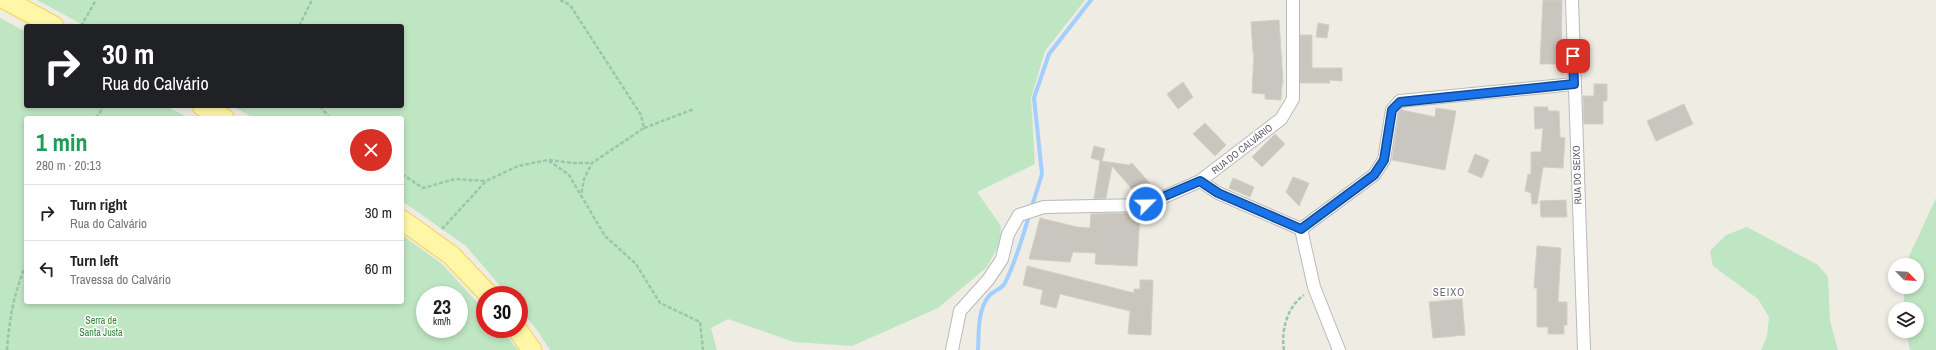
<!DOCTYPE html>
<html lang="en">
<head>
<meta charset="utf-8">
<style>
  :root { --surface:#fff; --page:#f6f6f6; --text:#222; --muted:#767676; --line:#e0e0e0 }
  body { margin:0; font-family:"Archivo Narrow",sans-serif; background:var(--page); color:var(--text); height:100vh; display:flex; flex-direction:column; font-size:15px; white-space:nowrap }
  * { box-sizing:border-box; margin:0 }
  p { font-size:13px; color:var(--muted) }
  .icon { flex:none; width:22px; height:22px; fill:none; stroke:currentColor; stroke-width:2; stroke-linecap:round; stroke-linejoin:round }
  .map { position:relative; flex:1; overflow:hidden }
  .sheet { position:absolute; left:24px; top:116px; width:380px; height:188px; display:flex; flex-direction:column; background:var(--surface); border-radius:4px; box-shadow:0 2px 6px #0003 }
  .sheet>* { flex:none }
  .hud { position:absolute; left:24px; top:24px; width:380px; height:84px; border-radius:4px; box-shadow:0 2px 6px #0003; background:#202124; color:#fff; overflow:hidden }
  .needle { width:26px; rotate:114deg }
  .tools { position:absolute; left:1888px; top:258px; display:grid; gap:8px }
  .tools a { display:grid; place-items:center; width:36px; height:36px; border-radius:50%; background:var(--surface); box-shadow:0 2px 6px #0003; font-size:20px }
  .speed { position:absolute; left:416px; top:286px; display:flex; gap:8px; font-size:20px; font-weight:700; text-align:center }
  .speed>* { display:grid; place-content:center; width:52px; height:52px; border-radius:50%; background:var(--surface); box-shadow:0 2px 6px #0003; line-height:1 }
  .speed small { font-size:10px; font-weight:400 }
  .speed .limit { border:6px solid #d22; background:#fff; color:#111 }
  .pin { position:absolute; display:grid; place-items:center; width:34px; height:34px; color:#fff; margin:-17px; border-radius:8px; box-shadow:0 2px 6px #0006 }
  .me { position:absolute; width:44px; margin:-22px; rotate:67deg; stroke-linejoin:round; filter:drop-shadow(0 0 3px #0008) }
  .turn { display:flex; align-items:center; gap:14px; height:84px; padding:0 12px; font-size:18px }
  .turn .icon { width:52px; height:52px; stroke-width:2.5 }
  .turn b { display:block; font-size:28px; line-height:34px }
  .round { display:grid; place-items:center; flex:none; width:42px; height:42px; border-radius:21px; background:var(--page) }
  .head { display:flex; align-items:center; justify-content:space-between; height:68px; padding:0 12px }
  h1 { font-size:24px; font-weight:700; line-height:30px; color:#1e9e55 }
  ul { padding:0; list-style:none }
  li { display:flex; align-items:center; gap:12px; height:56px; padding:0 12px; border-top:1px solid var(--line) }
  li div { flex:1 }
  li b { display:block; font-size:15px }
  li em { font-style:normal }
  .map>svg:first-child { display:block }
</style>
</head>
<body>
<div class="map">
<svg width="1936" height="350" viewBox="0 0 1936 350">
  <rect width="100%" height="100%" fill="#eeece3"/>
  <g fill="#bfe6c2" fill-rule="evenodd">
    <path d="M37,0H1085L1045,51L1031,98L1035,164L977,192L1001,226L1000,243L987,267L938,308L852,346L794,342L728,319L711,328L717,350H550L537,330L519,308V295H508L466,246L402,201V118H254L232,106H402V26H85Z"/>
    <path d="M0,18L26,32V106H166L189,118H26V302H402V235L442,264L485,311V329H501L518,350H0ZM425,295H459V329H425Z"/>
    <path d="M1936,198V350H1910L1906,331H1917V309H1904V287H1917V265H1905Z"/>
    <path d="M1747,227L1818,265L1828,277L1830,321L1838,350H1761L1767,336L1769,317L1758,299L1713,266L1710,251L1726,235Z"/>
  </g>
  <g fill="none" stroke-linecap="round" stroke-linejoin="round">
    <g stroke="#a2cfff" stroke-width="4">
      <path d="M1032,206L1042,174L1034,98L1049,54L1091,0"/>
      <path d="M978,350C979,334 977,310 989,296C993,291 1002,289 1005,283C1016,261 1022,239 1029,216"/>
    </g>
  </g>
  <g fill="#c9c6c0" stroke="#d3cfc1">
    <path d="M1543,0H1562L1561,64H1540Z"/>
    <path d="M1279,20L1283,83H1282L1281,100L1265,99V94L1252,93L1254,53H1253L1251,22Z"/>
    <path d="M1318,23L1329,25L1327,38L1316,37Z"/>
    <path d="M1300,35H1312V68H1342V81L1329,80L1330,83H1300Z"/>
    <path d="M1183,82L1193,97L1178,109L1167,94Z"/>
    <path d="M1594,84H1607V101H1603V124H1584L1583,96H1594Z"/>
    <path d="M1684,104L1693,124L1656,141L1647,121Z"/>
    <path d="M1534,107H1548V111H1559L1560,137L1565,138L1563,168L1543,167L1537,204H1532L1531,193L1525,191L1528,174L1531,175V152H1541L1543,128L1535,129Z"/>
    <path d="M1436,108L1456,111L1445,170L1392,160L1399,113L1402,110L1435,117Z"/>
    <path d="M1205,123L1226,145L1215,156L1193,134Z"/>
    <path d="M1275,134L1285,144L1262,167L1252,157Z"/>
    <path d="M1094,146L1105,149L1102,161L1091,158Z"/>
    <path d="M1475,154L1489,160L1482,178L1468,172Z"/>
    <path d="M1100,161L1129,165L1132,163L1153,187L1140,198L1112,166L1106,198L1094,199Z"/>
    <path d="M1293,177L1309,183L1299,206L1286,192Z"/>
    <path d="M1233,178L1254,187L1250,197L1229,188Z"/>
    <path d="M1566,200L1567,217H1541L1540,201Z"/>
    <path d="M1140,213L1137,266L1095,264L1096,253L1073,252L1070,262L1029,259L1040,218L1077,227L1090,228L1091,214Z"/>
    <path d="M1537,246L1561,248L1558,302H1567V325H1564V334H1548V327H1537V288H1534Z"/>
    <path d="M1027,266L1134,293V289H1140V280H1153L1151,335L1128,334L1130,311L1060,294L1056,308L1040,304L1043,290L1023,285Z"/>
    <path d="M1462,299L1465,335L1433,338L1429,302Z"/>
  </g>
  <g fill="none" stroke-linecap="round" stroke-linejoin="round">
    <g stroke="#b8babf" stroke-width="14">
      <g id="minor">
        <path d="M1572,0L1584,350"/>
        <path d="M1200,181L1218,193L1301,229L1314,287L1339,350"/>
        <path d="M1301,229L1374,175L1384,160L1392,110L1400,101L1574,84"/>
        <path d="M952,350L960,311L988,280L1002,259L1008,234L1019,215L1044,207L1146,205L1200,181L1281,119L1293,99V0"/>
      </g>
    </g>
    <g stroke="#f4d356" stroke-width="21">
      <g id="primary">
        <path d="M6,0L54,26"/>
        <path d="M202,106L224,118"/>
        <path d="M402,220L451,255L489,295"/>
        <path d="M517,329L532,350"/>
      </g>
    </g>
    <g stroke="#98c7a9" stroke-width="2.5" stroke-dasharray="4 2" stroke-linecap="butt">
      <path d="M560,0L570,5L641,115L644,128L592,163L584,179L581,196"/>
      <path d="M81,26L96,0"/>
      <path d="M299,26L312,0"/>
      <path d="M320,106L330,118"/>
      <path d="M96,118L104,106"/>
      <path d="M644,128L694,109"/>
      <path d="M549,160L572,163H592"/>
      <path d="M402,174L423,188L455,179L485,181"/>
      <path d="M442,229L486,181L518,166L548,160L569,175L605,236L636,264L660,303L700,322L703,350"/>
      <path d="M7,350C9,322 14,291 26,265"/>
      <path d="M1284,350C1281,330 1287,307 1304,295"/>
    </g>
    <use href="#minor" stroke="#fff" stroke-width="12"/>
    <use href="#primary" stroke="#fff7a7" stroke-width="19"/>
  </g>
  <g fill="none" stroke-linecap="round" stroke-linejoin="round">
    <g stroke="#114b97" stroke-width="10">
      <path id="route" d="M1146,204L1200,181L1218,193L1301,229L1374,175L1384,160L1392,110L1400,102L1574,84L1573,56"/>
    </g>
    <use href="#route" stroke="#1a73e8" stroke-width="7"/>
  </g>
  <g text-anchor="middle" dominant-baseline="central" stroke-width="3" stroke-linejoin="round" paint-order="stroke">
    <g font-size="10" fill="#5b5e64" stroke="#fff">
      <text transform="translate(1242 149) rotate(-38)">RUA DO CALVÁRIO</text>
      <text transform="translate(1577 175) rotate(-92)">RUA DO SEIXO</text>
    </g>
    <g font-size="10" fill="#33833d" stroke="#fff">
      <text x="101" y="320">Serra de<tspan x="101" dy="12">Santa Justa</tspan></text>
    </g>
    <g font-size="11" letter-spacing="1" fill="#6c7076" stroke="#fff">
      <text x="1449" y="292">SEIXO</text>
    </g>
  </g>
</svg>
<div class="tools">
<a><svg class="needle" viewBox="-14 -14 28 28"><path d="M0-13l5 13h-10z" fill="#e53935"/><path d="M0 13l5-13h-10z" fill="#767676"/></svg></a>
<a><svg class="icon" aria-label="layers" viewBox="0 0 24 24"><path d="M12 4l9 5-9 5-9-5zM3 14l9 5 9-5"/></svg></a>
</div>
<div class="speed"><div>23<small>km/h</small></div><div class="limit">30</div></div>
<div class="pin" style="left:1573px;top:56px;background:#d93025"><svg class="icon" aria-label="arrive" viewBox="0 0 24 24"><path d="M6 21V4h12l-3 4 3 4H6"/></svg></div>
<svg class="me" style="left:1146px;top:204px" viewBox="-20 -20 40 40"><circle r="17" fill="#1a73e8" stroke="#fff" stroke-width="3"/><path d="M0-11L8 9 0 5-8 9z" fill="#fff"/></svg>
<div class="hud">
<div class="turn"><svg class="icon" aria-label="right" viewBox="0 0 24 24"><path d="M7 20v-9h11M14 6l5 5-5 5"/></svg><div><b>30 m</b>Rua do Calvário</div></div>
</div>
<section class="sheet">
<div class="head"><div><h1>1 min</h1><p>280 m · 20:13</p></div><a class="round" style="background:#d93025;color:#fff"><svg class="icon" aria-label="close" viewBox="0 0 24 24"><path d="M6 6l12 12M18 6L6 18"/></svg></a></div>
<ul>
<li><svg class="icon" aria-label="right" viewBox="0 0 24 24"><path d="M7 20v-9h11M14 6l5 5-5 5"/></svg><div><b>Turn right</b><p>Rua do Calvário</p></div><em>30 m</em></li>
<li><svg class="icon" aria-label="left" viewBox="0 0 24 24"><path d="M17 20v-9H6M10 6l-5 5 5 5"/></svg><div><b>Turn left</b><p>Travessa do Calvário</p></div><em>60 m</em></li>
</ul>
</section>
</div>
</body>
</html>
